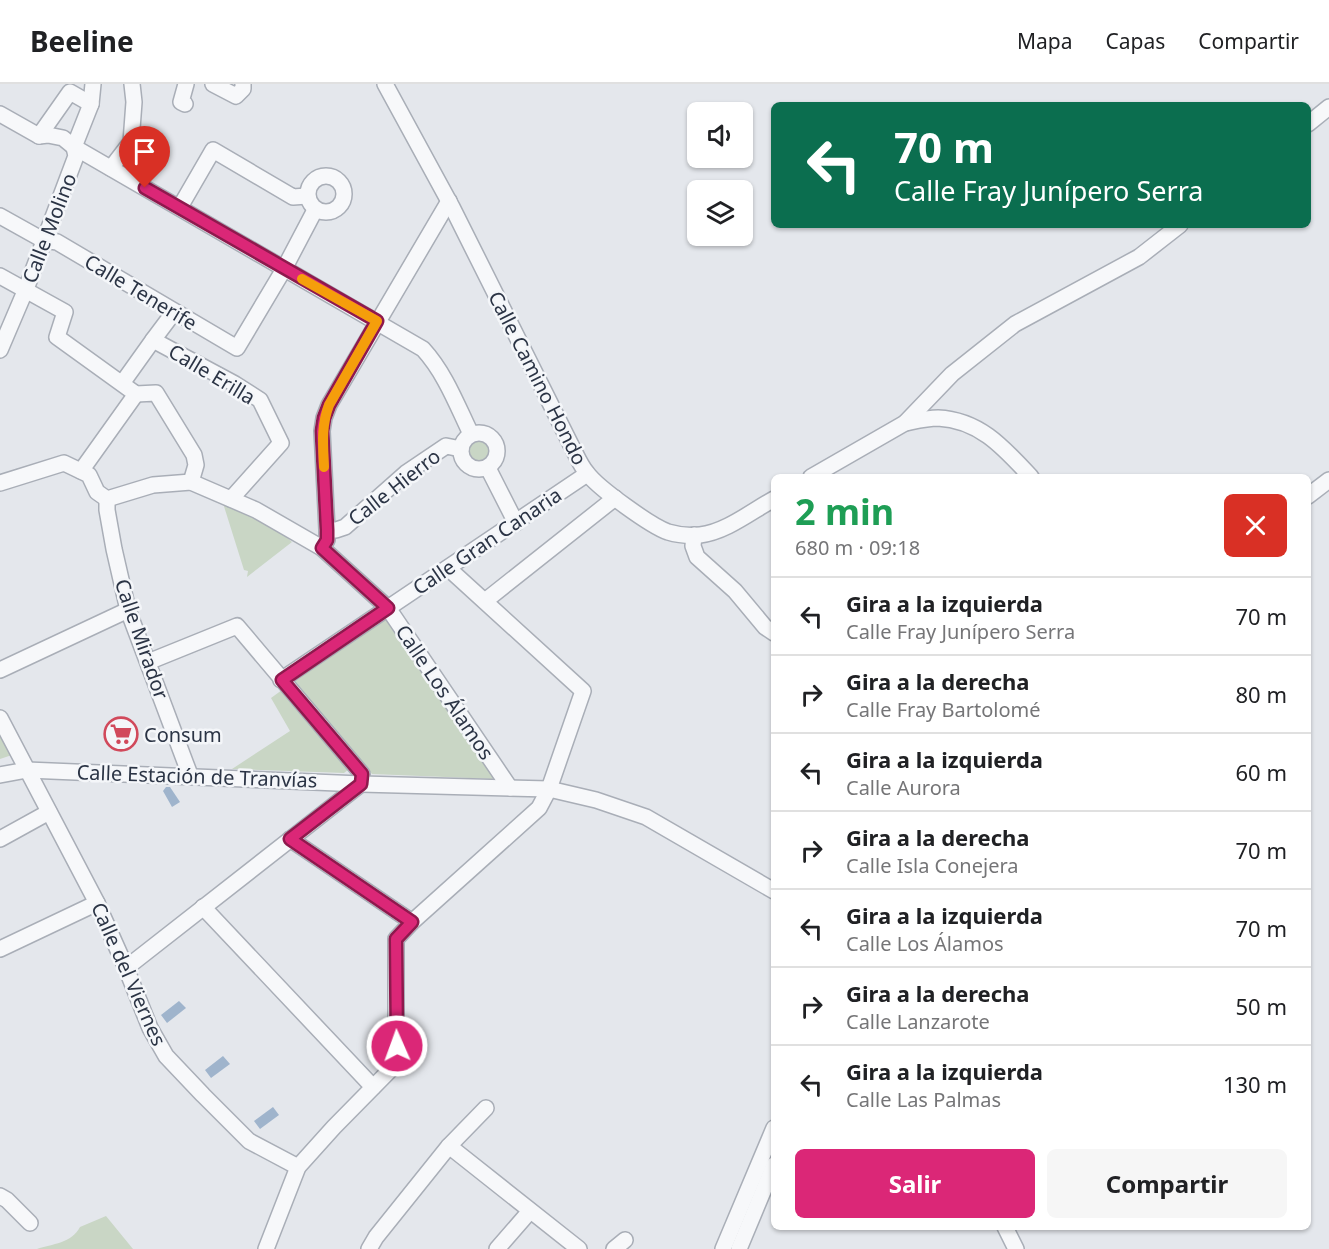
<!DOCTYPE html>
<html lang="es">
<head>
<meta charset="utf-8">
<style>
  :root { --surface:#fff; --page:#f6f6f6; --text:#202124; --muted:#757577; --line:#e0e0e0; --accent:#db2777 }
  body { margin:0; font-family:"Noto Sans",sans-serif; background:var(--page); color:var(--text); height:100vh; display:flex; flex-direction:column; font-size:22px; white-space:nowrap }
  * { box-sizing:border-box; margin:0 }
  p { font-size:20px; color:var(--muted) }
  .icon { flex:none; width:33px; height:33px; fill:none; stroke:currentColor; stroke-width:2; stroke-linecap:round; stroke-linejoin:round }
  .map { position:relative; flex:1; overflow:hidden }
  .sheet { position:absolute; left:771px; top:390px; width:540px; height:756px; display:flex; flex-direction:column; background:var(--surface); border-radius:9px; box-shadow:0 2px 4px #0004 }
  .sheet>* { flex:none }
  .hud { position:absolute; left:771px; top:18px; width:540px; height:126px; border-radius:9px; box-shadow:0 2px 4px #0004; background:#0b6e4f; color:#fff; overflow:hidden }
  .tools { position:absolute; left:687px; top:18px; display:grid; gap:12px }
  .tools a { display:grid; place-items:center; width:66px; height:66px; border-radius:9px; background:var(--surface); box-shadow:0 2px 4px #0004; font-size:30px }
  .pin { position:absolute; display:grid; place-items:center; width:51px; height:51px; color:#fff; margin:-62px -26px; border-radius:50% 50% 50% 0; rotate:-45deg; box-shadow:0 0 6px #0007 }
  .pin .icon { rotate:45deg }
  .me { position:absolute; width:66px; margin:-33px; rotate:358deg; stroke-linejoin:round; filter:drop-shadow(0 0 4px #0008) }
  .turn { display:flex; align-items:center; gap:21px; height:126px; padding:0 24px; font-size:27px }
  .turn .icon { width:78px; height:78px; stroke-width:2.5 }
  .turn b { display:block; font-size:42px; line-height:51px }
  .round { display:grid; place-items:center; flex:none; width:63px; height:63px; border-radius:9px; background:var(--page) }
  .summary { display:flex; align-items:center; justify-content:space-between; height:102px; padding:0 24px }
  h1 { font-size:36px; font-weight:700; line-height:45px; color:#1e9e55 }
  .action { display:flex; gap:12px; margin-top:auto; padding:12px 24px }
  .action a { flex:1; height:69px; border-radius:9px; background:var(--accent); color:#fff; font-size:24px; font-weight:700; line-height:69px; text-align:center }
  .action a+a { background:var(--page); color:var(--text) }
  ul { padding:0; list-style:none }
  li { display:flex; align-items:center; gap:18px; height:78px; padding:0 24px; border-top:2px solid var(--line) }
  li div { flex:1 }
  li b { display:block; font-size:22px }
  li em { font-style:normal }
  header { display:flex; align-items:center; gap:36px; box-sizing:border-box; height:84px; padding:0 30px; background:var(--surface); border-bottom:2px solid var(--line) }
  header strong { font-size:28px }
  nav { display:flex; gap:33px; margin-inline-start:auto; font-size:21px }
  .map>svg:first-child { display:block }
</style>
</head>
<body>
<header>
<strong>Beeline</strong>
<nav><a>Mapa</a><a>Capas</a><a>Compartir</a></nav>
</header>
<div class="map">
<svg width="1329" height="1165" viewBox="0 0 1329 1165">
  <rect width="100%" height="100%" fill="#e4e7ec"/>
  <g fill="#c9d6c5">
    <circle cx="479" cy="367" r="11"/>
    <path d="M222,416L273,441L292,458L247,493L248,487L244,486Z"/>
    <path d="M385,534L494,695L372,690L295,597Z"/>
    <path d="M282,606L349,685L344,689L232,685L290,647L271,614Z"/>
    <path d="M0,648L12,671L0,675Z"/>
    <path d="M106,1132L133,1165H37C52,1160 72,1159 80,1143Z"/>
  </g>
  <g fill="#9fb4cc">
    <path d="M166,703H170L180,718L172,723L163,707Z"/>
    <path d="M179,917L186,924L167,939L161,931Z"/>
    <path d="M223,972L230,980L211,994L205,986Z"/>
    <path d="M273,1023L279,1031L260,1045L254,1037Z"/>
  </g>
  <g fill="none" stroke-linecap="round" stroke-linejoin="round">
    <g stroke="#a9aeb7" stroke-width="18">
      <g id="minor">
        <path d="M213,0L236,12L243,5V0"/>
        <path d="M385,0L452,123L571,361C576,370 580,381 587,389C598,404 651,442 668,448C678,451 690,452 700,451C726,448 752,427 774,415"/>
        <path d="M185,20L181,18L186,0"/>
        <path d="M0,30L39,52L48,51L63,54L74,63L423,265C445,289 457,321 471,350"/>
        <path d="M1308,40L1329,23"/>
        <path d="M39,52L70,8L91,20"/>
        <path d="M111,84L131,58L134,18L132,0"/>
        <circle cx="326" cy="110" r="18"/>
        <path d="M180,123L213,66L293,113L307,112"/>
        <path d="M0,132L43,156L57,158L237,264L284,185L315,126"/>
        <path d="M0,192L65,228L57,253L136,310L156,309L194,371L196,381L191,398"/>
        <path d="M153,256L174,228"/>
        <path d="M0,266L26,205L76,72L74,63L91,20L93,0"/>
        <path d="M123,298L153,256L235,300L260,316L281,359L231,415"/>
        <path d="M905,339C915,337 927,334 938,334C980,336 1004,364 1031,393"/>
        <circle cx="479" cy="367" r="18"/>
        <path d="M488,384L516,439"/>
        <path d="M81,387L136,310"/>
        <path d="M811,393L905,339L952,290L1015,240L1139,173L1180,141"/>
        <path d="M0,399L64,379L89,391L97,408L107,415L153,401L191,398L256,426L322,464L388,524L510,704"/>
        <path d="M1308,412L1329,396"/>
        <path d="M107,415V426L114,465L128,526L190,691"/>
        <path d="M327,446H336L345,443L406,389L446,362L461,365"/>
        <path d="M694,451L693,462L697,473L735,507L765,543L774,549"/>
        <path d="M322,464L327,456V446L322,347L324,334L329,321L449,117"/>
        <path d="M485,517L615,414"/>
        <path d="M0,586L128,526"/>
        <path d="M281,596L587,390"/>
        <path d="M0,634L97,819L126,884L150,944L166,972L203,1011L249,1057L298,1083"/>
        <path d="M0,691L27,686L361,700L549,705L596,716L646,733L774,807"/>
        <path d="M0,755L49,728"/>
        <path d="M290,755L412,838"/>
        <path d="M203,823L373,1003"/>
        <path d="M0,865L97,819"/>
        <path d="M126,884L361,700L362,690L237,542L148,578"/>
        <path d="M449,1062L579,1165"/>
        <path d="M0,1112L7,1116L30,1139"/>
        <path d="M1005,1143L1016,1165"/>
        <path d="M266,1165L298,1083L334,1043L399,977L396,947V855L412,838L539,724L549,705L583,607L448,484"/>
        <path d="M369,1165L376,1153L449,1062L486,1024"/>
        <path d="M497,1165L530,1127"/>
        <path d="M614,1165L625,1156"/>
        <path d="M723,1165L774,1044"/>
        <path d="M739,1165L774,1081"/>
      </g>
    </g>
    <use href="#minor" stroke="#f7f8fa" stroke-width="15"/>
  </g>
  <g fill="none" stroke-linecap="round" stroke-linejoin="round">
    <g stroke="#8e194d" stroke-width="15">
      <path id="route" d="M145,104L377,237L329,321L324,334L322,347L327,446V456L322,464L388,524L282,596L362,690L361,700L290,755L412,838L396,855L397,962"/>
    </g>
    <use href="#route" stroke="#db2777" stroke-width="10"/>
    <path stroke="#f59e0b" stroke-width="10" d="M302,195L377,237L329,321C321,342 323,361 324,383"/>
  </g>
  <defs>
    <g id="supermarket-ring" transform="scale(1.725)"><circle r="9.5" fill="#f4f6f9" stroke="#d1495b" stroke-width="1.5"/><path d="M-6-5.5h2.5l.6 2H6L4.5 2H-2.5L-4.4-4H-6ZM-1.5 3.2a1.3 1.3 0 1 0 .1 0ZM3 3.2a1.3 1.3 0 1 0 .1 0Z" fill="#d1495b"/></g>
  </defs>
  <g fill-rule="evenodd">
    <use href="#supermarket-ring" x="121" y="650"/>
  </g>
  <g text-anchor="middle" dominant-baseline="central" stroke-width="5" stroke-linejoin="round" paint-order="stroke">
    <g font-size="20" fill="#2b3445" stroke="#f4f6f9">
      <text transform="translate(49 144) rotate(-69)">Calle Molino</text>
      <text transform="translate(141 208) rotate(31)">Calle Tenerife</text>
      <text transform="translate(212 290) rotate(31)">Calle Erilla</text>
      <text transform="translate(538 294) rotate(63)">Calle Camino Hondo</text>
      <text transform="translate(394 403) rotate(-38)">Calle Hierro</text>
      <text transform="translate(487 457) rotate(-34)">Calle Gran Canaria</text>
      <text transform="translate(142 555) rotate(71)">Calle Mirador</text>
      <text transform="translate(445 608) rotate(56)">Calle Los Álamos</text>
      <text transform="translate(197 692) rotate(2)">Calle Estación de Tranvías</text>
      <text transform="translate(129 890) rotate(66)">Calle del Viernes</text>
    </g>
    <g font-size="20" fill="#2b3445" stroke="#f4f6f9" text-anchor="start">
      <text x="144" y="650">Consum</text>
    </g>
  </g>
</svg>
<div class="tools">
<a><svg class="icon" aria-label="sound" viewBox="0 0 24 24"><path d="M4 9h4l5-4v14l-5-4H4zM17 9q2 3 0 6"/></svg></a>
<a><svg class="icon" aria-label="layers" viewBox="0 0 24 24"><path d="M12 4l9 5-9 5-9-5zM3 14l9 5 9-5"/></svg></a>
</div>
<div class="pin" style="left:145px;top:104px;background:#d93025"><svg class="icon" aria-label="arrive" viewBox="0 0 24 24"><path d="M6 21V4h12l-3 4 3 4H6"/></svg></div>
<svg class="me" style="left:397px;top:962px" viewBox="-20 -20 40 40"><circle r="17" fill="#db2777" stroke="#fff" stroke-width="3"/><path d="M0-11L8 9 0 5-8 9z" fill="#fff"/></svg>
<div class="hud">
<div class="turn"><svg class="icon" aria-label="left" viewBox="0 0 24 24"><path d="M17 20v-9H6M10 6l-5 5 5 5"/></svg><div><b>70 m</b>Calle Fray Junípero Serra</div></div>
</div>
<section class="sheet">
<div class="summary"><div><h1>2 min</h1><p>680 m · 09:18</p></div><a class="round" style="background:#d93025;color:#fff"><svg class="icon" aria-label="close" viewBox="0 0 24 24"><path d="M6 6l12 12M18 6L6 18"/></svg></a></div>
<ul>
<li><svg class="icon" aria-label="left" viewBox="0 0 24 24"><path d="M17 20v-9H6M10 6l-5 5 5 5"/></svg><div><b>Gira a la izquierda</b><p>Calle Fray Junípero Serra</p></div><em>70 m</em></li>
<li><svg class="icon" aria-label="right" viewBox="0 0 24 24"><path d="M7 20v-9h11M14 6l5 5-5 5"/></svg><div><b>Gira a la derecha</b><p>Calle Fray Bartolomé</p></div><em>80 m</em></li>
<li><svg class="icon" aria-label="left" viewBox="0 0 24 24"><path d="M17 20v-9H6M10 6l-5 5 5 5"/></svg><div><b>Gira a la izquierda</b><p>Calle Aurora</p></div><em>60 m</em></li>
<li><svg class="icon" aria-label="right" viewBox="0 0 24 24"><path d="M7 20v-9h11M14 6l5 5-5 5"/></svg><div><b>Gira a la derecha</b><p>Calle Isla Conejera</p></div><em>70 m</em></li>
<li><svg class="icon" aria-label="left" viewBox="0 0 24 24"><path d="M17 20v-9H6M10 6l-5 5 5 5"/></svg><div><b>Gira a la izquierda</b><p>Calle Los Álamos</p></div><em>70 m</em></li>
<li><svg class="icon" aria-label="right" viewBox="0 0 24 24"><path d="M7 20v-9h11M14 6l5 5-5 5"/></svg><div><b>Gira a la derecha</b><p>Calle Lanzarote</p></div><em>50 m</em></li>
<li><svg class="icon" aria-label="left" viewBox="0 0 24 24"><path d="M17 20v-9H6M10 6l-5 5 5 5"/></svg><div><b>Gira a la izquierda</b><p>Calle Las Palmas</p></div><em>130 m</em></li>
</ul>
<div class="action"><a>Salir</a><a>Compartir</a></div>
</section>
</div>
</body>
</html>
